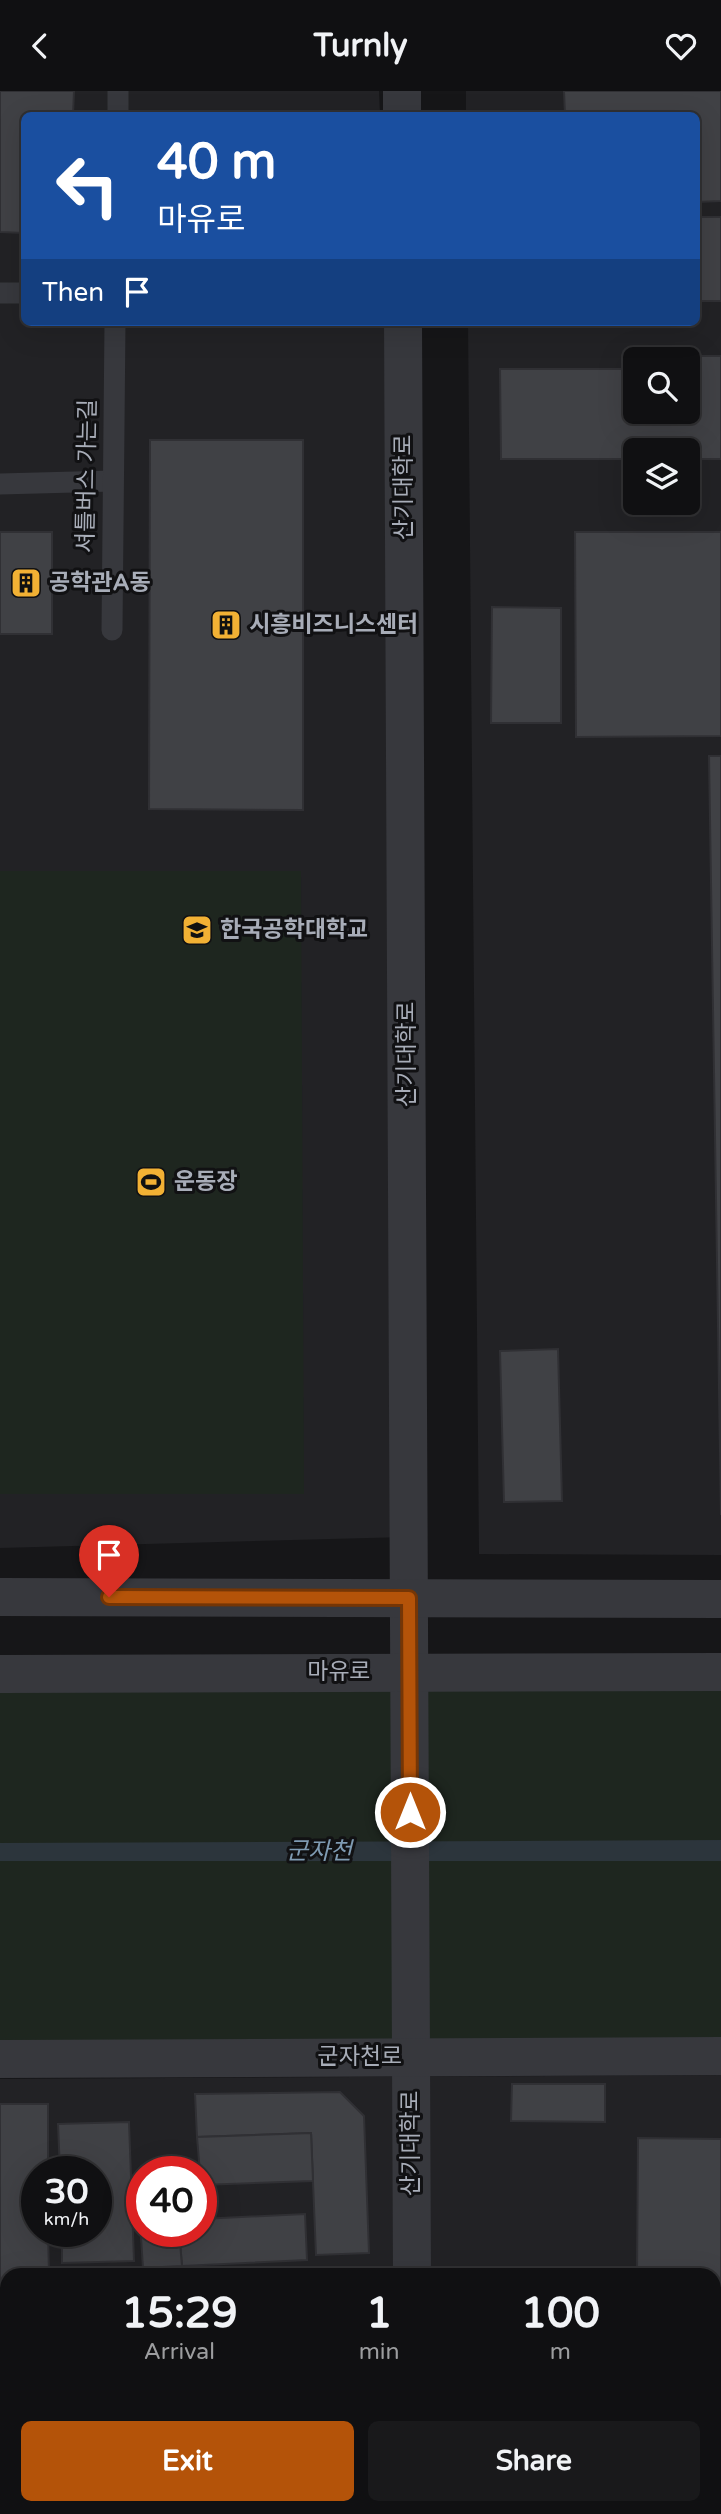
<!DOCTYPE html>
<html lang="en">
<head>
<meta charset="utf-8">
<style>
  :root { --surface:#101012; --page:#19191b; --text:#f1f3f6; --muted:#9c9d9f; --line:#303032; --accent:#b45309 }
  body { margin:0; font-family:"Varela Round","Noto Sans KR",sans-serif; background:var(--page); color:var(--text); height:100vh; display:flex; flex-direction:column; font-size:26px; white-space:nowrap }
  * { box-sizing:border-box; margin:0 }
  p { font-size:23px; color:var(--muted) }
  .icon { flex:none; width:38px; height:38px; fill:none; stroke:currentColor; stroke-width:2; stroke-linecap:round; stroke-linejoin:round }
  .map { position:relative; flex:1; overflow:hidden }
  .sheet { position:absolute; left:0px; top:2177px; width:721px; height:247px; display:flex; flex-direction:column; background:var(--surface); border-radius:21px 21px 0 0; box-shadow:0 7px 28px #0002,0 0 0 2px var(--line) }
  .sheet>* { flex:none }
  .guide { position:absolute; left:21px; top:21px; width:679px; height:214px; border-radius:10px; box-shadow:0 7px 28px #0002,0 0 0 2px var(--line); background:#1a4fa0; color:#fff; overflow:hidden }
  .controls { position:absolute; left:623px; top:256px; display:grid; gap:14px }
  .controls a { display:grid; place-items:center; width:77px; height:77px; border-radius:10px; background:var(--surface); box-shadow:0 7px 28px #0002,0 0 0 2px var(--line); font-size:35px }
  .speed { position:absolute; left:21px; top:2065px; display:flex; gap:14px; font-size:35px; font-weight:700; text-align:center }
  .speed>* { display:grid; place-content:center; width:91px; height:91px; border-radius:50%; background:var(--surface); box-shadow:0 7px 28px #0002,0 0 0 2px var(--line); line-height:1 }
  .speed small { font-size:18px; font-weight:400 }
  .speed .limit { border:10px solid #d22; background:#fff; color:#111 }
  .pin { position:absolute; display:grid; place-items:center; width:60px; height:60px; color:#fff; margin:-72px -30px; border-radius:50% 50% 50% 0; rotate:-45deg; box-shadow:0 0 7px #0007 }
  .pin .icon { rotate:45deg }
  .me { position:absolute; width:77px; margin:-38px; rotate:0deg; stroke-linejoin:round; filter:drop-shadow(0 0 5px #0008) }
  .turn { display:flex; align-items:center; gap:24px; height:147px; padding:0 21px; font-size:32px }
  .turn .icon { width:91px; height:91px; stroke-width:2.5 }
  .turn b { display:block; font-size:49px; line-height:60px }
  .then { display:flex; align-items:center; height:66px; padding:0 21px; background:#0003; gap:14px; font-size:26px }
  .eta { display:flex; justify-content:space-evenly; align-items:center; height:119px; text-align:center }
  .eta b { font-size:42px; font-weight:700; line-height:49px }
  .primary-button { display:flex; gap:14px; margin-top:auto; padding:14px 21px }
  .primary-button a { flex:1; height:80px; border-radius:10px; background:var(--accent); color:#fff; font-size:28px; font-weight:700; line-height:80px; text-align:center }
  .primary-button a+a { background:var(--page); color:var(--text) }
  header { display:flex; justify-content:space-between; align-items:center; height:91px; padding:0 21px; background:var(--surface); font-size:32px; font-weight:700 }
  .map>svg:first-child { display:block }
</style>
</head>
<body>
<header><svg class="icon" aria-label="back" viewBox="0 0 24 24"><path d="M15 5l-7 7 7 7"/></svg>Turnly<svg class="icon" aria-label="heart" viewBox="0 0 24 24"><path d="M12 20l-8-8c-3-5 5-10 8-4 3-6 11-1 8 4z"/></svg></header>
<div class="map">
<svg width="721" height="2423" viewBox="0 0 721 2423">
  <rect width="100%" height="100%" fill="#161618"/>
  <g fill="#222225" fill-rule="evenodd">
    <path d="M0,0H379L380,24H24V231H384L406,1446L0,1457Z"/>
    <path d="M466,0H721V1464L479,1463L468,231H696V24H466ZM635,268H688V320H635ZM635,359H688V411H635Z"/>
    <path d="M721,1984V2423H0V1988ZM37,2081H96V2140H37ZM142,2081H201V2140H142ZM7,2184H714V2417H7Z"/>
  </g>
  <g fill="#1e261f">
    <path d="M0,780H301L304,1403H0Z"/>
    <path d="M721,1582V1965L0,1968V1585Z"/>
  </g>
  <path fill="#2c353c" d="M721,1749V1770H0V1752Z"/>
  <g fill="#404145" stroke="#303034" stroke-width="2">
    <path d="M0,0H74L73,24H24V142L0,141Z"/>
    <path d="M564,0H721V110L696,111V24H565Z"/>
    <rect x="696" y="126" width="25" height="84"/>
    <path d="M672,265H721V368H688V359H635V368H501L500,278H635V320H688V268H672Z"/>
    <path d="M150,349H303V719L149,718Z"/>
    <rect x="0" y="441" width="52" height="102"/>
    <path d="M575,441H721V645L576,646Z"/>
    <path d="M492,516L561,517V632H491Z"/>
    <path d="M709,665H721V1424Z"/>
    <path d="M558,1258L562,1410L504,1411L500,1260Z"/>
    <path d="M512,1993H605V2031L511,2030Z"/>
    <path d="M340,2001L364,2025L369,2162L316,2164L311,2042L197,2046L195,2003Z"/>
    <path d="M0,2013H48V2081H37V2140H48L49,2184H7V2196H0Z"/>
    <path d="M129,2031L134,2170L62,2172V2140H96V2081H60L58,2033Z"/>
    <path d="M311,2042L313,2090L201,2094L197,2046Z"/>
    <path d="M638,2047L721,2048V2423H635V2417H714V2184H637Z"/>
    <path d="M305,2123L307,2169L182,2175L179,2140H201V2128Z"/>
    <path d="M140,2131L142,2140H179L182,2175L143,2177Z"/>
    <rect x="0" y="2204" width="7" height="41"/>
    <rect x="0" y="2245" width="7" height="51"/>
    <path d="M0,2296H7V2417H49V2423H0Z"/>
    <path d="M58,2417H203V2423H59Z"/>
    <path d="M211,2417H324V2423H212Z"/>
    <rect x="324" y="2417" width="51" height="6"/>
  </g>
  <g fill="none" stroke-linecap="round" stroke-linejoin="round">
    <g stroke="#37383d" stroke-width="21">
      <path d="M118,0V24"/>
      <path d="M0,202H24"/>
      <path d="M0,393L112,390"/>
      <path d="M112,539L115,231"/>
    </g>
    <g stroke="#37383d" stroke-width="38">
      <path d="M402,0V24"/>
      <path d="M403,231L412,2184"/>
      <path d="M0,1506L721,1508"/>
      <path d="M0,1583L721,1581"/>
      <path d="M0,1968L721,1965"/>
      <path d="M413,2417V2423"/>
    </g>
  </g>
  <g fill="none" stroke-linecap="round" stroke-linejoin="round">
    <g stroke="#753606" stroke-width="18">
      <path id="route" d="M109,1506L409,1507L410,1721"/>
    </g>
    <use href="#route" stroke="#b45309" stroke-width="12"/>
  </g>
  <defs>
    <g id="building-square" transform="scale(1.575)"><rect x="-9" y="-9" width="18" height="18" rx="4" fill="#f2b134" stroke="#111113"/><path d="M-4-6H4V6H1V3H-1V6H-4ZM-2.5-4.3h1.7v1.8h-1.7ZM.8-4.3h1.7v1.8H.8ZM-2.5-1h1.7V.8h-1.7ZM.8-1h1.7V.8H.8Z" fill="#111"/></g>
    <g id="university-square" transform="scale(1.575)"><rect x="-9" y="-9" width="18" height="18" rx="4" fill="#f2b134" stroke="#111113"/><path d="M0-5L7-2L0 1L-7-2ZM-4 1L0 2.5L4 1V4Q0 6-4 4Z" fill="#111"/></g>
    <g id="stadium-square" transform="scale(1.575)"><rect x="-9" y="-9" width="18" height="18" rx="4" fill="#f2b134" stroke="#111113"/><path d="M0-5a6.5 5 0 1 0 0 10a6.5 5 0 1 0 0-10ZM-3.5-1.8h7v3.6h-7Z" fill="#111"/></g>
  </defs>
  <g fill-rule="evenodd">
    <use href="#building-square" x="26" y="492"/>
    <use href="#building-square" x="226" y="534"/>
    <use href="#university-square" x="197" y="839"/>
    <use href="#stadium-square" x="151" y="1091"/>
  </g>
  <g text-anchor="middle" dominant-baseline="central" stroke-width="6" stroke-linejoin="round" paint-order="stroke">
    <g font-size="23" fill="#a8adb8" stroke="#111113">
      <text transform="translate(87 385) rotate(-89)">셔틀버스 가는길</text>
      <text transform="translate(404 396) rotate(-90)">산기대학로</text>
      <text transform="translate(407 963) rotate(-90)">산기대학로</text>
      <text x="339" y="1581">마유로</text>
      <text x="360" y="1966">군자천로</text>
      <text transform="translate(411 2052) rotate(-90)">산기대학로</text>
    </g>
    <g font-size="23" font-weight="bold" fill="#a8adb8" stroke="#111113" text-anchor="start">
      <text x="49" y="492">공학관A동</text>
      <text x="249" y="534">시흥비즈니스센터</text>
      <text x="220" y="839">한국공학대학교</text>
      <text x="174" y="1091">운동장</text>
    </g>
    <g font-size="24" font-style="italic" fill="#7f9bb3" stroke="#111113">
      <text x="319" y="1760">군자천</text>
    </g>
  </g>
</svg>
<div class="controls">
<a><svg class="icon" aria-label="search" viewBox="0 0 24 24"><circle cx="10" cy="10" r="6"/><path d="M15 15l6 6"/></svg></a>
<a><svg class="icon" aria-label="layers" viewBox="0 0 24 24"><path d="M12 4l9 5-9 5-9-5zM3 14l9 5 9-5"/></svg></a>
</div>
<div class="speed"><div>30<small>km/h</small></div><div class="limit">40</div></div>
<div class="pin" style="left:109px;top:1506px;background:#d93025"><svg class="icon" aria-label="arrive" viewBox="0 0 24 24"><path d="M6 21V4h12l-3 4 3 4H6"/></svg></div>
<svg class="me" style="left:410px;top:1721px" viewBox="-20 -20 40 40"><circle r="17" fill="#b45309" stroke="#fff" stroke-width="3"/><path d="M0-11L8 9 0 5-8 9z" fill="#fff"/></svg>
<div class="guide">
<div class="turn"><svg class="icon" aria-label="left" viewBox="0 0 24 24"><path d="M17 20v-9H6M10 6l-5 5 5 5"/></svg><div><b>40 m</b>마유로</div></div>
<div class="then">Then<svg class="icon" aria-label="arrive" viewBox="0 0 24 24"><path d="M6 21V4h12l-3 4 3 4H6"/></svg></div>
</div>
<section class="sheet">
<div class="eta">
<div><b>15:29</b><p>Arrival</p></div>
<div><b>1</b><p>min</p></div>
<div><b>100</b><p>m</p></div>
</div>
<div class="primary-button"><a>Exit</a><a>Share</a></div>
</section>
</div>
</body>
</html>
